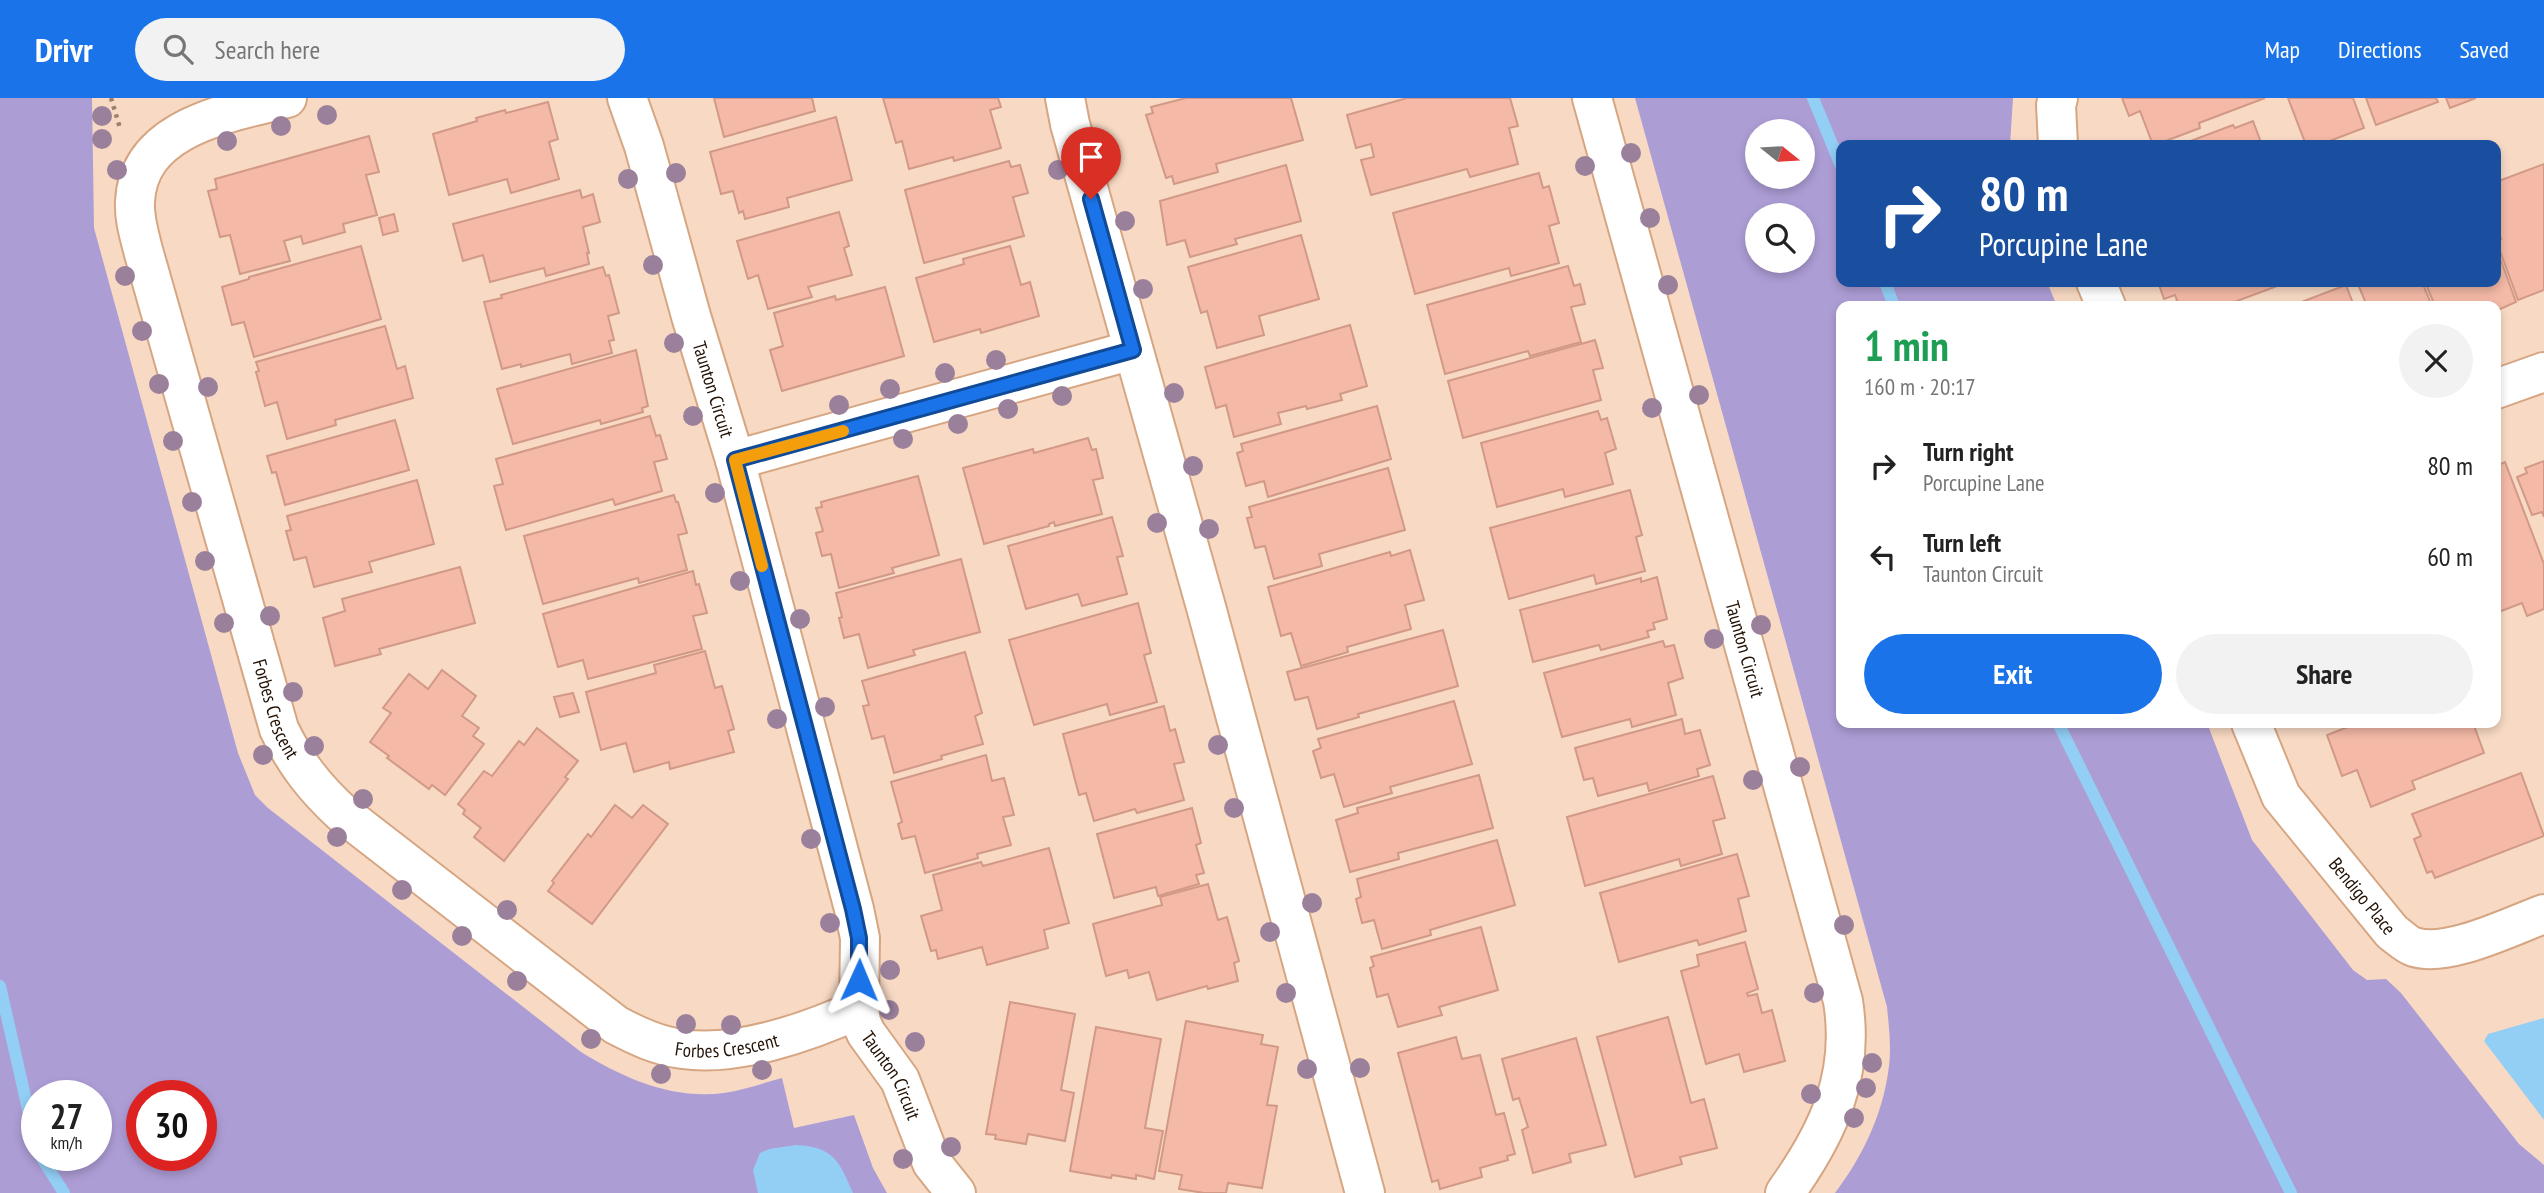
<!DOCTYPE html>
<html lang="en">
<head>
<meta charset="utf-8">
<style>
  :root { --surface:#fff; --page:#f2f2f2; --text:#222; --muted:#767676; --accent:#1a73e8 }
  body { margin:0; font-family:"PT Sans Narrow",sans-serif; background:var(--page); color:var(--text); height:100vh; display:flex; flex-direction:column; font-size:26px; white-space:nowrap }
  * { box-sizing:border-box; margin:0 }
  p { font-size:23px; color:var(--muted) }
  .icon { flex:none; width:38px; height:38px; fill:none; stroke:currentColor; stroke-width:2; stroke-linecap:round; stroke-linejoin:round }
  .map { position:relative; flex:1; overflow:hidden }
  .side { position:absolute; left:1836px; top:203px; width:665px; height:427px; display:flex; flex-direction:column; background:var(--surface); border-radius:14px; box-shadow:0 4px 10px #0003 }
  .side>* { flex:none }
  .hud { position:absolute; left:1836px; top:42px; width:665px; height:147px; border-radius:14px; box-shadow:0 4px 10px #0003; background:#1a4fa0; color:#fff; overflow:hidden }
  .needle { width:46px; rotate:108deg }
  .buttons { position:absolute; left:1745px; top:21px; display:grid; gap:14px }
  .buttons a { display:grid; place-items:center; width:70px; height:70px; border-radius:50%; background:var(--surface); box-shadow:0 4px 10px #0003; font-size:35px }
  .speed { position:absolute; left:21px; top:982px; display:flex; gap:14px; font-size:35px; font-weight:700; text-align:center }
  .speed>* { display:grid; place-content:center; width:91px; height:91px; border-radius:50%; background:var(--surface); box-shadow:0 4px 10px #0003; line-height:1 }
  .speed small { font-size:18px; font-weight:400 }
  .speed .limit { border:10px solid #d22; background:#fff; color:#111 }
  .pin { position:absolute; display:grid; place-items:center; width:60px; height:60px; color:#fff; margin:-72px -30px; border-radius:50% 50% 50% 0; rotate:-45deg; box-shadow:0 0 7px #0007 }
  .pin .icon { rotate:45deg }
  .me { position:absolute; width:77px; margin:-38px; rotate:1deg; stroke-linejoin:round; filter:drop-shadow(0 0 5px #0008) }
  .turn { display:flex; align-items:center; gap:24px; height:147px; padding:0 28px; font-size:32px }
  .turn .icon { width:91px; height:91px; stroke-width:2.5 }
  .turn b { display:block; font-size:49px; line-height:60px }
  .round { display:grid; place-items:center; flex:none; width:74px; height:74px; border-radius:37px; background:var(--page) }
  .summary { display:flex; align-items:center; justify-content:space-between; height:119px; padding:0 28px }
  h1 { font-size:42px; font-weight:600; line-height:52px; color:#1e9e55 }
  .cta { display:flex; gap:14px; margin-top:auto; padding:14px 28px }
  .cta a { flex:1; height:80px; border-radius:42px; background:var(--accent); color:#fff; font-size:28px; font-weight:600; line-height:80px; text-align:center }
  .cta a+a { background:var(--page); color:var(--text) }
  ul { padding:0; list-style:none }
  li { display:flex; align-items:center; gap:21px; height:91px; padding:0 28px }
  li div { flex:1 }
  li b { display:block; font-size:26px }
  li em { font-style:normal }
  header { display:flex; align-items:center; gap:42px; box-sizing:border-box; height:98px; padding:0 35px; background:var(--accent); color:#fff }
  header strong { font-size:33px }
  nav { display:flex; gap:38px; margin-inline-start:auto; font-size:24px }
  .search { width:490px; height:63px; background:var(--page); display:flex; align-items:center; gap:18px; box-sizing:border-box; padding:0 24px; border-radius:38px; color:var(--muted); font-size:26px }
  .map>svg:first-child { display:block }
</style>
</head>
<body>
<header>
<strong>Drivr</strong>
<div class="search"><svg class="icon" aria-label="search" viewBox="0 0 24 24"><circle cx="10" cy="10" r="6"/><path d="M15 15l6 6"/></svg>Search here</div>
<nav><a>Map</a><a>Directions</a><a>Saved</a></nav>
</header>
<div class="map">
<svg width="2544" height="1095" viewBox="0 0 2544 1095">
  <rect width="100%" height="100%" fill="#f8dac4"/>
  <g fill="#ad9dd5" fill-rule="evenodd">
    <path d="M0,0H92L94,130L238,655L255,697L268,710L581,954C623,980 673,1002 724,995C744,992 763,985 782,980L794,1030L854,1017L873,1070L887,1095H0ZM37,998H96V1057H37ZM142,998H201V1057H142Z"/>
    <path d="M1635,0H2013L2010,47H1841V184H2047L2057,208H1841V625H2207L2252,742L2353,872L2367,882L2386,881L2401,895L2519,1046L2544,1067V1095H1835C1861,1061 1882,1018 1888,975C1892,953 1889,930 1887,909ZM1757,33H1802V79H1757ZM1757,117H1802V163H1757Z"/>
  </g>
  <g fill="#93cef5">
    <path d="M2544,920V1022L2484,943L2488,936Z"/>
    <path d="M796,1047C834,1049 839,1063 853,1095H758L753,1072L760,1055L769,1051Z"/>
  </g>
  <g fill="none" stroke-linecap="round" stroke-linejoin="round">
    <g stroke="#93cef5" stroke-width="12">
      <path d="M1813,0L1841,68"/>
      <path d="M1885,184L1894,208"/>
      <path d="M2058,625L2291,1095"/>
      <path d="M0,888L37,1051"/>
      <path d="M40,1057L64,1095"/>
    </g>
  </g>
  <g fill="#f4b9a7" stroke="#d29987" stroke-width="2">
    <path d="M714,0H812L815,13L724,39Z"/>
    <path d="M883,0H998L1001,9L990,12L1001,50L954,63L953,59L909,71L902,43L896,45Z"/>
    <path d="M1186,0H1291L1303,42L1216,66L1218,74L1174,86L1172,78L1166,80L1146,17L1153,15L1151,9Z"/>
    <path d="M1407,0H1510L1518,28L1509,30L1518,66L1470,79L1467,71L1371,97L1361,62L1374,59L1371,46L1356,50L1347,17Z"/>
    <path d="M2122,0H2265L2199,25L2200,30L2155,47H2153L2140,13L2129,18Z"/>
    <path d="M2288,0H2353L2364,30L2319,47H2306Z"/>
    <path d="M2366,0H2436L2438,4L2376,27Z"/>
    <path d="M2446,0H2476L2450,10Z"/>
    <path d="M548,4L558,41L549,44L559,81L511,95L507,81L449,97L433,36L477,23L476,20L505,12L506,15Z"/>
    <path d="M836,19L852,82L787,100L789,109L745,121L743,113L739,115L733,93L721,96L710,54Z"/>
    <path d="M2253,23L2262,47H2180L2233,27L2235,30Z"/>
    <path d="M369,38L379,74L366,77L377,117L343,126L345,134L303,146L301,138L284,143L290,163L240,176L230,137L220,139L208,93L217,91L215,81Z"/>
    <path d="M1009,63L1011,69L1020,67L1028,95L1013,99L1024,138L924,165L905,92Z"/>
    <path d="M2544,66V192L2518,202L2496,142L2501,141L2496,125V84Z"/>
    <path d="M1286,67L1301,123L1235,141L1237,146L1190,159L1185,142L1167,147L1160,103Z"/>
    <path d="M1539,75L1543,90L1549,88L1559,125L1549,128L1559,165L1511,178L1509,170L1415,196L1393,115Z"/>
    <path d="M580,92L582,100L593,96L600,124L583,129L589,155H587L589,166L546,178L544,170L490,184L483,157L463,163L453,126Z"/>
    <path d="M839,114L849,148L844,150L852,177L808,189L812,199L768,211L758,177L748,181L737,143Z"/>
    <path d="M394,116L398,133L383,137L379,120Z"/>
    <path d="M1301,137L1319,201L1259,218L1264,237L1217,250L1207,213L1201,215L1188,169Z"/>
    <path d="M361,148L381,221L254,259L244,224L232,227L222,189L249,181V179Z"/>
    <path d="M1010,148L1021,187L1030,184L1039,218L981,235L980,231L934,244L916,180L964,166L963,161Z"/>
    <path d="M2496,149L2516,204L2496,213V208H2435L2425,184H2496Z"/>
    <path d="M1568,168L1574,188L1580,186L1585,206L1571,209L1581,244L1530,258L1528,253L1445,276L1427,207Z"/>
    <path d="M603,169L606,178L609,177L619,215L608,218L614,242L609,243L612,255L572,266L570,256L521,269V266L502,271L484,204L502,200L501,197Z"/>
    <path d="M2158,184H2288L2229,206L2230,208H2179L2175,197L2164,201Z"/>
    <path d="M2357,184H2422L2432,208H2367Z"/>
    <path d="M2346,187L2354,208H2291Z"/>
    <path d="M885,189L904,258L782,293L770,252L783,248L774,215L835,198L836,202Z"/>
    <path d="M1350,227L1367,288L1340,296L1342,302L1307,311L1306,308L1278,315L1281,326L1234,339L1226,307L1216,310L1205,269Z"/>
    <path d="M385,228L397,271L405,268L413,300L335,322L336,327L287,341L277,304L265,308L256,274L259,273L256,264Z"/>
    <path d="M1595,242L1603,270L1593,272L1601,302L1463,340L1448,283Z"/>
    <path d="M636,252L648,308L642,310L643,314L601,326L600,322L513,346L497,291Z"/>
    <path d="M1377,308L1391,361L1268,399L1264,383L1246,388L1237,355L1243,353L1241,346Z"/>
    <path d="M1598,313L1601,322L1607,320L1616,351L1605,355L1613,386L1565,399L1563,391L1497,409L1481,345Z"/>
    <path d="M650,318L656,338L660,337L667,361L654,364L662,393L615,407L613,401L506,432L494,388L503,386L496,361Z"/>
    <path d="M395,322L409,372L285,407L276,374L272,375L267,358Z"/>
    <path d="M1088,340L1092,352L1096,351L1103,380L1093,382L1102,416L1055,428L1054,424L1049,426V428L984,446L963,370L1033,351L1034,355Z"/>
    <path d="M2544,363V419L2542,414L2532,417L2517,379L2527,375L2525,370Z"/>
    <path d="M2505,364L2544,466V511L2527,518L2522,505L2496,515V368Z"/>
    <path d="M1388,370L1405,432L1319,456L1322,468L1274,481L1265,448L1255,450L1247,420L1252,419L1249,409Z"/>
    <path d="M918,378L939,457L892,470L894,475L839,490L831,456L822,458L816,435L823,433L816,410L822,409L821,404Z"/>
    <path d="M417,382L434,446L369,464L372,474L314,489L306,459L294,462L286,433L291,432L287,418Z"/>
    <path d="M1630,392L1642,437L1636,439L1645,473L1596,486L1594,477L1509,501L1490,430Z"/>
    <path d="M674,397L676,404H678L687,435L678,437L687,472L639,485L638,480L543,506L524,438Z"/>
    <path d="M1112,419L1123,458L1117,459L1127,496L1082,508L1078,496L1026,511L1008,448Z"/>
    <path d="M1410,452L1424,502L1405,507L1411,531L1347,549L1348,554L1301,568L1291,535L1281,538L1268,489L1390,454L1391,458Z"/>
    <path d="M961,461L980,534L913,552L915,557L868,570L859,536L844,540L839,520L842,519L836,495Z"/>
    <path d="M460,469L475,525L379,551L381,556L335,568L323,520L345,513L342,501Z"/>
    <path d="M693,473L696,487L699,486L707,515L693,518L702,551L588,581L583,562L558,569L543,516Z"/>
    <path d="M1657,479L1667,521L1653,525L1655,531L1647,533L1649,539L1601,552L1599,547L1533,564L1520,512L1641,480V484Z"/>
    <path d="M1138,505L1151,555L1144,557L1157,604L1110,617L1107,606L1034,627L1009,542Z"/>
    <path d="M1443,532L1458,588L1358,616L1359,619L1317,631L1308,599L1295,602L1287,574Z"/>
    <path d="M1663,543L1665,549L1674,547L1683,580L1668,585L1676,617L1632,629L1630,621L1562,639L1544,575Z"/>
    <path d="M705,553L715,590L722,588L734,631L728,633L734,654L670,671L669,664L634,674L626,645L601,652L586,594L656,575L654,567Z"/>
    <path d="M965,554L982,615L975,618L983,646L941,658L942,661L894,675L884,638L872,641L863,608L869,607L862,583Z"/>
    <path d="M442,572L476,598L462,618L479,630L473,638L484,646L445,697L432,687L429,691L387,660L389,658L370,644L391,615L383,610L409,576L428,591Z"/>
    <path d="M573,595L579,614L560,619L554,599Z"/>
    <path d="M1454,603L1472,666L1390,689L1392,695L1344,709L1334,676L1321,680L1313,653L1321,650L1318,641Z"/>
    <path d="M1164,608L1170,633L1175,631L1184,664L1174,666L1184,702L1137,715L1135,711L1094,723L1086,695L1079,697L1063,636Z"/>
    <path d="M1682,621L1685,636L1700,632L1710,667L1697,671L1699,678L1649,693L1647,685L1598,698L1593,680L1584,682L1575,650Z"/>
    <path d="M2358,625H2473L2484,655L2412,683L2415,691L2371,709L2357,672L2342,678L2327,637Z"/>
    <path d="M537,630L578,663L565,679L568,681L504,763L474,739L481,730L463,716L465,712L458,706L484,673L492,678L519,643L524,647Z"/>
    <path d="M986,657L992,683L1004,680L1014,717L1003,719L1011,747L977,756L978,760L925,775L915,738L902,741L898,726L902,724L891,684Z"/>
    <path d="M2521,675L2544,738L2435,780L2432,773L2427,775L2414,741L2421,738L2412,716Z"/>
    <path d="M1479,677L1493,730L1398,755L1399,761L1350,774L1336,722L1358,715L1357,710Z"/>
    <path d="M1713,678L1725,720L1713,723L1722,756L1681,768L1679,761L1585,788L1567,719Z"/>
    <path d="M615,707L632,720L643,707L668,726L592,826L548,793L554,785L552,783L588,736L591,739Z"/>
    <path d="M1192,710L1201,745L1196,747L1204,775L1196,777L1199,786L1158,798L1156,789L1114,800L1097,736Z"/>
    <path d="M1497,742L1515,807L1430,832L1431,837L1382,851L1374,822L1362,825L1356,801L1361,799L1357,781Z"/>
    <path d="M1049,750L1069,825L1044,832L1048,850L987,867L982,849L938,861L936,852L931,853L921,818L942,812L933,777L981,764L983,768Z"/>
    <path d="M1737,756L1749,798L1738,801L1746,833L1699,847L1697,842L1619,864L1600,795Z"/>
    <path d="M1208,786L1218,822L1227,819L1239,863L1234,865L1238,883L1208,891L1207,888L1157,902L1149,874L1129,880L1127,872L1106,878L1093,826L1162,807L1160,799Z"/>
    <path d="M1481,829L1498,892L1439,909L1442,917L1398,929L1388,896L1377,899L1370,870L1374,868L1371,859Z"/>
    <path d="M1745,844L1758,891L1747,895L1748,898L1757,896L1762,915L1772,912L1785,963L1744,974L1739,956L1706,966L1681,873L1699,868L1697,857Z"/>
    <path d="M1010,904L1075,916L1061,992L1074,995L1065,1043L1028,1036L1026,1046L995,1041L996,1037L986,1036Z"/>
    <path d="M1668,919L1691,1005L1704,1001L1717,1050L1680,1059L1682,1066L1635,1079L1597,939Z"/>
    <path d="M1186,923L1263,937L1261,946L1278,949L1267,1007L1277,1008L1262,1090L1228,1085L1226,1095H1204L1179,1091L1182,1077L1159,1073Z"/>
    <path d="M1096,929L1161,941L1145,1030L1163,1033L1154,1081L1136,1077V1081L1112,1077L1111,1080L1070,1073Z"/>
    <path d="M1456,939L1462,961L1480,957L1496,1017L1504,1015L1515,1056L1507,1058L1508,1062L1480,1070L1482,1079L1440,1091L1438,1082L1432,1084L1398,955Z"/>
    <path d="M1576,940L1606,1047L1569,1056L1571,1064L1533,1075L1522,1032L1528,1029L1519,1000L1513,1002L1502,961Z"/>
  </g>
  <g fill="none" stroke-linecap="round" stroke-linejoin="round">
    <g stroke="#d6a683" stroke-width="42">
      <g id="minor">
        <path id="s1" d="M287,0C230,15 138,28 135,104C134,120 139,136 143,152L279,631C295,665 315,690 342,715L616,927C637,938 658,948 682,951C737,959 809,934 859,911"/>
        <path id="s2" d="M627,0L644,48L691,218L735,362L854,811L860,840L859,911L861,924L866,935L900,982L932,1065L956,1095"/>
        <path d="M1065,0L1070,26L1206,509L1365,1095"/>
        <path id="s3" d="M1592,0L1843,903C1855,978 1828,1035 1785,1095"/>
        <path d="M2058,0L2056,7L2058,47"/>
        <path d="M2096,184L2106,208"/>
        <path d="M2496,291L2544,274"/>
        <path d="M735,362L1133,252"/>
        <path id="s4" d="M2251,625L2281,698L2392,834C2399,839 2407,847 2414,849C2448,860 2511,828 2544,816"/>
      </g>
    </g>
    <path stroke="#99816f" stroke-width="4.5" stroke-dasharray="3.5 5" stroke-linecap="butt" d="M111,0L120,30"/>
    <use href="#minor" stroke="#fff" stroke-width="38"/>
  </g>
  <g fill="#9b809c">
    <circle cx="327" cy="17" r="10"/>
    <circle cx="102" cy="18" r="10"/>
    <circle cx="281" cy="28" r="10"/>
    <circle cx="102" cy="41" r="10"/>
    <circle cx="227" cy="43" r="10"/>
    <circle cx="1631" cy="55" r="10"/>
    <circle cx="1585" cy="68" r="10"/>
    <circle cx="117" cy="72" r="10"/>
    <circle cx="1058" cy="72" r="10"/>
    <circle cx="676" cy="75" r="10"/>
    <circle cx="628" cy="81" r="10"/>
    <circle cx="1650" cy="120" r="10"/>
    <circle cx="1125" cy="123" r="10"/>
    <circle cx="653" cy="167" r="10"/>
    <circle cx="125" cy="178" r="10"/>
    <circle cx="1668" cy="187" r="10"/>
    <circle cx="1143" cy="191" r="10"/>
    <circle cx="142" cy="233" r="10"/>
    <circle cx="674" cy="245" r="10"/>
    <circle cx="996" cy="262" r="10"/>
    <circle cx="945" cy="275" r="10"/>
    <circle cx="159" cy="286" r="10"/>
    <circle cx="208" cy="289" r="10"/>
    <circle cx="890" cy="291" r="10"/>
    <circle cx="1174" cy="295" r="10"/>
    <circle cx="1699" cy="297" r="10"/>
    <circle cx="1062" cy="298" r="10"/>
    <circle cx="839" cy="307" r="10"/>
    <circle cx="1652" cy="310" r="10"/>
    <circle cx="1008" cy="311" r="10"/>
    <circle cx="693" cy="318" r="10"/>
    <circle cx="958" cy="326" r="10"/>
    <circle cx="903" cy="341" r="10"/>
    <circle cx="173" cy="343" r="10"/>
    <circle cx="1193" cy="368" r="10"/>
    <circle cx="715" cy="395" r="10"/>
    <circle cx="192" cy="404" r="10"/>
    <circle cx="1157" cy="425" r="10"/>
    <circle cx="1209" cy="431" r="10"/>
    <circle cx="205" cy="463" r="10"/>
    <circle cx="740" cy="483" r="10"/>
    <circle cx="270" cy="518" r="10"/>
    <circle cx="800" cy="521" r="10"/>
    <circle cx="224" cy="525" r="10"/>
    <circle cx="1761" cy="527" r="10"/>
    <circle cx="1714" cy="541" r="10"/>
    <circle cx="293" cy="594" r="10"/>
    <circle cx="825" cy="609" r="10"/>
    <circle cx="777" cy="621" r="10"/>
    <circle cx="1218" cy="647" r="10"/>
    <circle cx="314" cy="648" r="10"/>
    <circle cx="263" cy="657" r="10"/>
    <circle cx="1800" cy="669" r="10"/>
    <circle cx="1753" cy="682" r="10"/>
    <circle cx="363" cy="701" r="10"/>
    <circle cx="1234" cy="710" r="10"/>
    <circle cx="337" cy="739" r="10"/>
    <circle cx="811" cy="741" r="10"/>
    <circle cx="402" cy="792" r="10"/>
    <circle cx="1312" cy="805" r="10"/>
    <circle cx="507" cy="812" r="10"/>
    <circle cx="830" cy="825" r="10"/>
    <circle cx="1844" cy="827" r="10"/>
    <circle cx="1270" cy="834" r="10"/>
    <circle cx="462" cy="838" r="10"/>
    <circle cx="890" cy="872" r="10"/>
    <circle cx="517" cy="883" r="10"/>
    <circle cx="1286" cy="895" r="10"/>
    <circle cx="1814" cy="895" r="10"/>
    <circle cx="889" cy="912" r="10"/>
    <circle cx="686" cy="926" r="10"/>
    <circle cx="731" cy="927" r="10"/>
    <circle cx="591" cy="941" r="10"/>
    <circle cx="915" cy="944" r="10"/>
    <circle cx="1872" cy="965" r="10"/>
    <circle cx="1360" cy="970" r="10"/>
    <circle cx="1307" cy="971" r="10"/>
    <circle cx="762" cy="972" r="10"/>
    <circle cx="661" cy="976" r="10"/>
    <circle cx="1866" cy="990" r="10"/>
    <circle cx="1811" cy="996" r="10"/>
    <circle cx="1854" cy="1020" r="10"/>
    <circle cx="951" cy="1049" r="10"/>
    <circle cx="903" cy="1061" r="10"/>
  </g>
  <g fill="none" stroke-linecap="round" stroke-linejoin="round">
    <g stroke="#114b97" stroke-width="18">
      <path id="route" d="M859,882V840L853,811L735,362L1133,252L1091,101"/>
    </g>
    <use href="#route" stroke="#1a73e8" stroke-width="12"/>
    <path stroke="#f59e0b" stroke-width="12" d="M762,468L735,362L843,333"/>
  </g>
  <g text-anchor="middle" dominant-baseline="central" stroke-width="5" stroke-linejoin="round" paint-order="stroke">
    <g font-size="19" fill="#221104" stroke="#f8dac4">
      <text stroke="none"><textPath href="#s2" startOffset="304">Taunton Circuit</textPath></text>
      <text stroke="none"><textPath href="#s3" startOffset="572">Taunton Circuit</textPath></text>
      <text stroke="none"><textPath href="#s1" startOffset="726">Forbes Crescent</textPath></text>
      <text stroke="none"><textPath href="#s4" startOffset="208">Bendigo Place</textPath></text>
      <text stroke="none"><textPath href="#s1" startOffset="1314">Forbes Crescent</textPath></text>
      <text stroke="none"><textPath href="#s2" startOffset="1018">Taunton Circuit</textPath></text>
    </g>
  </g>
</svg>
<div class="buttons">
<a><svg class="needle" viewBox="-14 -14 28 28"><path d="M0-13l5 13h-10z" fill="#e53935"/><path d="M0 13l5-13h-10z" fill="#767676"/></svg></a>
<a><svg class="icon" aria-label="search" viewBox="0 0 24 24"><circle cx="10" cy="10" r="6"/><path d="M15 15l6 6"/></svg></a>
</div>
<div class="speed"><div>27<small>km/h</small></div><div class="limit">30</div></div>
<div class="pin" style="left:1091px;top:101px;background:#d93025"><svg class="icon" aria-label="arrive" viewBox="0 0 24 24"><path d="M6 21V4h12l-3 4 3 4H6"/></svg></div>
<svg class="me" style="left:859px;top:882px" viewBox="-20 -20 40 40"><path d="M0-17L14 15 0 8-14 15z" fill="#1a73e8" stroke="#fff" stroke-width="4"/></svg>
<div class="hud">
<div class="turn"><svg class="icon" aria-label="right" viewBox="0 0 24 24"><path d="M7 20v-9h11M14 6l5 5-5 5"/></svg><div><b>80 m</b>Porcupine Lane</div></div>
</div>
<section class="side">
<div class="summary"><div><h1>1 min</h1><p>160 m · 20:17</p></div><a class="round"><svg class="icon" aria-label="close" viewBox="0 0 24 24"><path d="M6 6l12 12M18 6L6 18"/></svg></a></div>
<ul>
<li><svg class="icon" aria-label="right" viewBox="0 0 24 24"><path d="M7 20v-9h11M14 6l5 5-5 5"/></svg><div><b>Turn right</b><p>Porcupine Lane</p></div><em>80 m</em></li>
<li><svg class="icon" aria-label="left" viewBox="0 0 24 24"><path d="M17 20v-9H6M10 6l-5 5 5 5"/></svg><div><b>Turn left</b><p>Taunton Circuit</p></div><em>60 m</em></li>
</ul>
<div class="cta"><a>Exit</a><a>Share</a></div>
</section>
</div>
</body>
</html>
